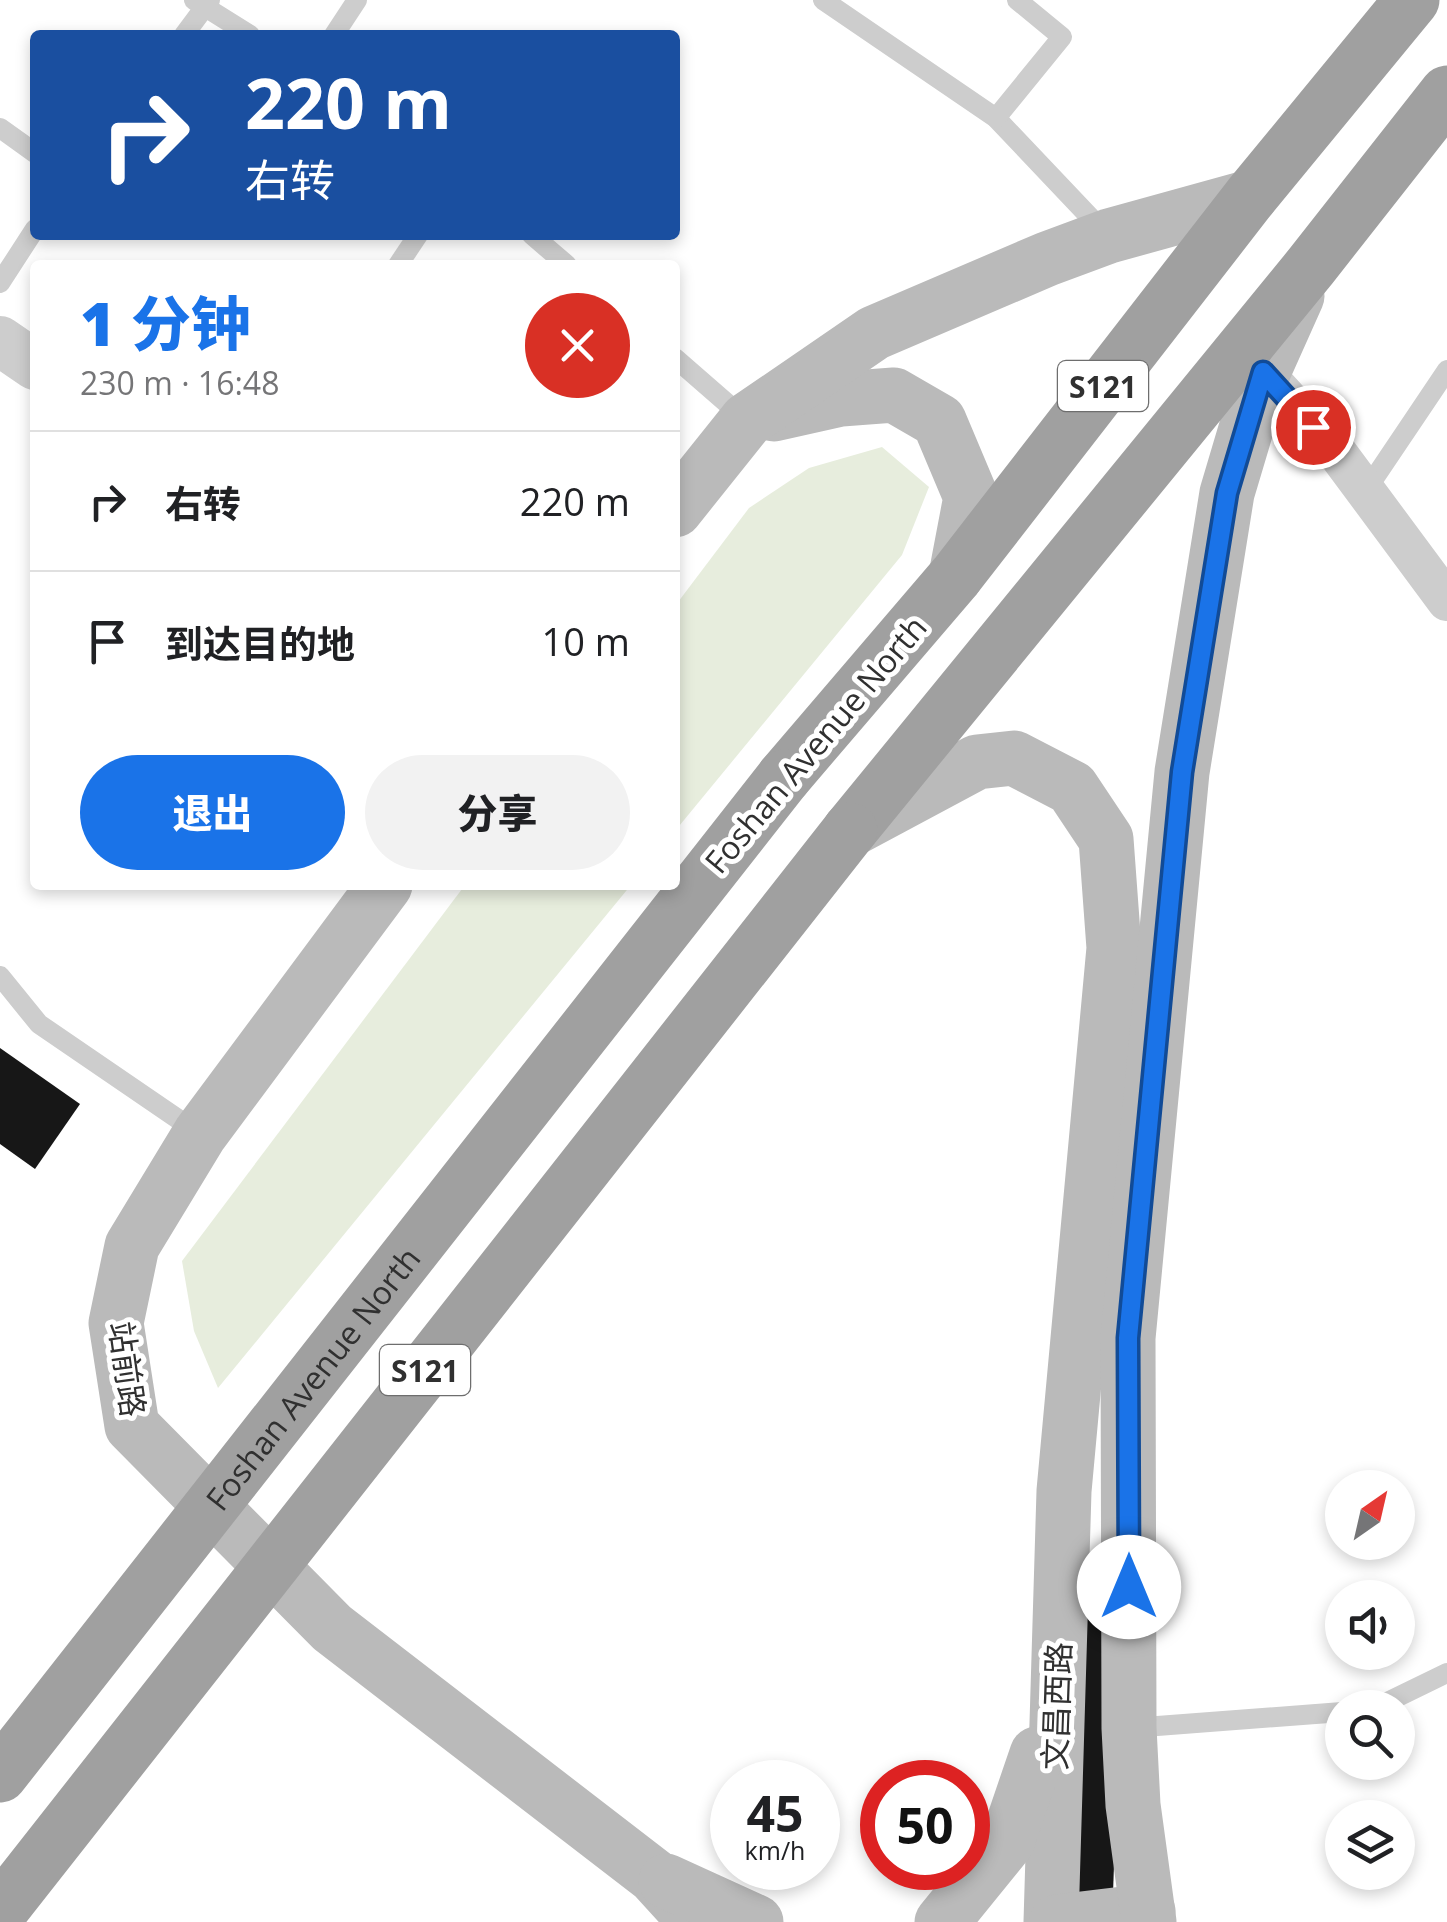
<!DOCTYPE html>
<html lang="zh">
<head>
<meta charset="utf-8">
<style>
  :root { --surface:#fff; --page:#f2f2f2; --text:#202124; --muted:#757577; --line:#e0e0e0; --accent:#1a73e8 }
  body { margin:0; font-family:"Open Sans","Noto Sans SC",sans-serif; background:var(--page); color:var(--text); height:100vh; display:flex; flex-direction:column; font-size:38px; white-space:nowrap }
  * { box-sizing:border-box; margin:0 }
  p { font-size:32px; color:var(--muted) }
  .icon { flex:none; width:55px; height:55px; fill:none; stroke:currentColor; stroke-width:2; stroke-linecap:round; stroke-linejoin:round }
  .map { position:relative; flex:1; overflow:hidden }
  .drawer { position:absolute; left:30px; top:260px; width:650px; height:630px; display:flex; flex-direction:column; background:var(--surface); border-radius:10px; box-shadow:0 5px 15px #0003 }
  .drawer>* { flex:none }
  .hud { position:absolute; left:30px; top:30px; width:650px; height:210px; border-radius:10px; box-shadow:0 5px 15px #0003; background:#1a4fa0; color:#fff; overflow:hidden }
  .needle { width:65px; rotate:34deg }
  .buttons { position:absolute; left:1325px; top:1470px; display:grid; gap:20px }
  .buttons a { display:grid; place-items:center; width:90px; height:90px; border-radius:50%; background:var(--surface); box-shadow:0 5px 15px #0003; font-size:50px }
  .speed { position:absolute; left:710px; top:1760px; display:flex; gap:20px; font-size:50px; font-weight:700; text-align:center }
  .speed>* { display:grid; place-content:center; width:130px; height:130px; border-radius:50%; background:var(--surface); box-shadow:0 5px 15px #0003; line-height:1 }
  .speed small { font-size:25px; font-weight:400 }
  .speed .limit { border:15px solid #d22; background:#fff; color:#111 }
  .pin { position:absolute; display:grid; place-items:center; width:85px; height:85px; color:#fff; margin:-42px; border:5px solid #fff; border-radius:50%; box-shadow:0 2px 10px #0007 }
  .me { position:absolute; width:110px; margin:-55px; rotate:0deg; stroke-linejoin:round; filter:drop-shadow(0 0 8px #0008) }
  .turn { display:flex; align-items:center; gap:35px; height:210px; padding:0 50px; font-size:45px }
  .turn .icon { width:130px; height:130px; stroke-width:2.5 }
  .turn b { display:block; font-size:70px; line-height:85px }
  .round { display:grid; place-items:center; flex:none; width:105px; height:105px; border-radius:52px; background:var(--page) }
  .summary { display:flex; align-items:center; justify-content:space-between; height:170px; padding:0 50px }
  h1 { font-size:60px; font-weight:800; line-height:75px; color:var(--accent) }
  .button { display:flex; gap:20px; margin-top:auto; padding:20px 50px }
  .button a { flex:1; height:115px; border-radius:60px; background:var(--accent); color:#fff; font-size:40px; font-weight:800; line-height:115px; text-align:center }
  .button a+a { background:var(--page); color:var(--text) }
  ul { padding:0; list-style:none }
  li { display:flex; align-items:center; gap:30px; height:140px; padding:0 50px; border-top:2px solid var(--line) }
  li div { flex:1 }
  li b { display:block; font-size:38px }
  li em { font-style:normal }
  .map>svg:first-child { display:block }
</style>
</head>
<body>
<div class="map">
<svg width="1447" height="1922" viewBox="0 0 1447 1922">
  <rect width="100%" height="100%" fill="#fff"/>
  <g fill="#e7eddd">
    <path d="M882,447L929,487L902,555L675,831V606L749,508L809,468Z"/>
    <path d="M465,885H631L218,1388L194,1331L182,1261Z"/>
  </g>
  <g fill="#171717">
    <path d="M0,1048L80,1104L35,1169L0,1144Z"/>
    <path d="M1036,1605L1123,1608L1112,1922H1025Z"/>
  </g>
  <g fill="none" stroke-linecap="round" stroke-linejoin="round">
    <g stroke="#cdcdcd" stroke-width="20">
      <path d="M194,0L250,35"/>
      <path d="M823,0L996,118L1105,233"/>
      <path d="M184,35L210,0"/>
      <path d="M334,35L357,0"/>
      <path d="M996,118L1062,37L1017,0"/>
      <path d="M0,128L35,153"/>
      <path d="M532,235L567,265"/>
      <path d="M398,265L418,235"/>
      <path d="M0,283L35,229"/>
      <path d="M675,358L745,419"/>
      <path d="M1365,492L1447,370"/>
      <path d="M0,976L39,1024L197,1132"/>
      <path d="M1375,1708L1447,1673"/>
      <path d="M1131,1728L1342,1712"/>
    </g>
    <path stroke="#cdcdcd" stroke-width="40" d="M1263,372L1338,454L1447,601"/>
    <path stroke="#cdcdcd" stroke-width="50" d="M0,341L35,365"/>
    <g stroke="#bababa" stroke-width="55">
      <path d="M774,414L841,399L894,395L939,421L971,497L956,576"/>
      <path d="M675,510L747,420L874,333L1047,259L1109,236L1250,197"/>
      <path d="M850,830L977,762L1014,758L1072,788L1106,839L1114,948L1064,1491L1051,1922"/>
      <path d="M385,885L200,1134L132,1246L116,1323L132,1426L332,1628L654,1876L696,1922"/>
      <path d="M666,1881L756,1922"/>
      <path d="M942,1922L1007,1842L1037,1754"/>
      <path d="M1057,1922L1148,1911"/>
      <path d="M1149,1922L1133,1805L1129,1728L1128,1338L1182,772L1227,493L1263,372L1297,296"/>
    </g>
    <g stroke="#a0a0a0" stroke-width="55">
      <path d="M784,777L956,576L1250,197L1412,0"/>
      <path d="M850,830L1311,266L1447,93"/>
    </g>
    <g stroke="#a0a0a0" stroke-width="55">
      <path id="s1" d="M0,1775L784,777"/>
      <path d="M0,1911L850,830"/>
    </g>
  </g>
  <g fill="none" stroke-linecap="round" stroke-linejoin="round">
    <g stroke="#114b97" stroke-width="25">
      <path id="route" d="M1129,1587L1128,1338L1182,772L1227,493L1263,372L1313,427"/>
    </g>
    <use href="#route" stroke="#1a73e8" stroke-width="18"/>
  </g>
  <g text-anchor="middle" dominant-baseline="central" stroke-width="10" stroke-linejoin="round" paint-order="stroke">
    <g fill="#fff" stroke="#6e6e6e" stroke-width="2.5">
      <rect x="1058" y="361" width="90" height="50" rx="8"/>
      <rect x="380" y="1345" width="90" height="50" rx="8"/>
    </g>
    <g font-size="30" font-weight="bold" fill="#303030">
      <text x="1103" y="386">S121</text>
      <text x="425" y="1370">S121</text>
    </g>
    <g font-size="32" fill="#303030" stroke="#fff">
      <text transform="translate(815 744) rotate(-50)">Foshan Avenue North</text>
      <text transform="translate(128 1369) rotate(82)">站前路</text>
      <text stroke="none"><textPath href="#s1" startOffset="505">Foshan Avenue North</textPath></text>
      <text transform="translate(1056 1706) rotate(-88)">文昌西路</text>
    </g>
  </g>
</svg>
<div class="buttons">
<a><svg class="needle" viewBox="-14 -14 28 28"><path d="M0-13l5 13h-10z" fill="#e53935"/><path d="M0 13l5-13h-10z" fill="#757577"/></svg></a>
<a><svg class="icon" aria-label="sound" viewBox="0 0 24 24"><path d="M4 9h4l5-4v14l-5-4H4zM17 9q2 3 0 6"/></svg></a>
<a><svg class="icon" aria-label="search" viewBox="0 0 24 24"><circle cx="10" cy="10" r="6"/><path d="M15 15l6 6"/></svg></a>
<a><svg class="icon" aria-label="layers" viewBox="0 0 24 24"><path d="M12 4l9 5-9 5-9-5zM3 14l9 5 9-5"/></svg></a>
</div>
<div class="speed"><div>45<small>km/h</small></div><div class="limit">50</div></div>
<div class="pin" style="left:1313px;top:427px;background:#d93025"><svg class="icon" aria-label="arrive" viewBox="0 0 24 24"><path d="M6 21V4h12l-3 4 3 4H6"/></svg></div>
<svg class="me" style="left:1129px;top:1587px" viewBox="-20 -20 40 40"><circle r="19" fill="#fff"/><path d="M0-13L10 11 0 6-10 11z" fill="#1a73e8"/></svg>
<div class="hud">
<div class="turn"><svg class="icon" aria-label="right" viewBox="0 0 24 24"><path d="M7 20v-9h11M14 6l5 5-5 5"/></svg><div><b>220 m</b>右转</div></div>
</div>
<section class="drawer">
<div class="summary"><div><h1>1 分钟</h1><p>230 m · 16:48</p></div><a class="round" style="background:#d93025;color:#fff"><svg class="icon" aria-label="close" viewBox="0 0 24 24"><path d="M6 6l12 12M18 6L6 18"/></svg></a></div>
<ul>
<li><svg class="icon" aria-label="right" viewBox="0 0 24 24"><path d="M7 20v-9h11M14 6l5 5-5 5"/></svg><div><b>右转</b></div><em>220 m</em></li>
<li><svg class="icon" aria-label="arrive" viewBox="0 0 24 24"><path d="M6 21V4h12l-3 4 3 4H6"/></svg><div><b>到达目的地</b></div><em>10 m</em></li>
</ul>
<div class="button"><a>退出</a><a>分享</a></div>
</section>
</div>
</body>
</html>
